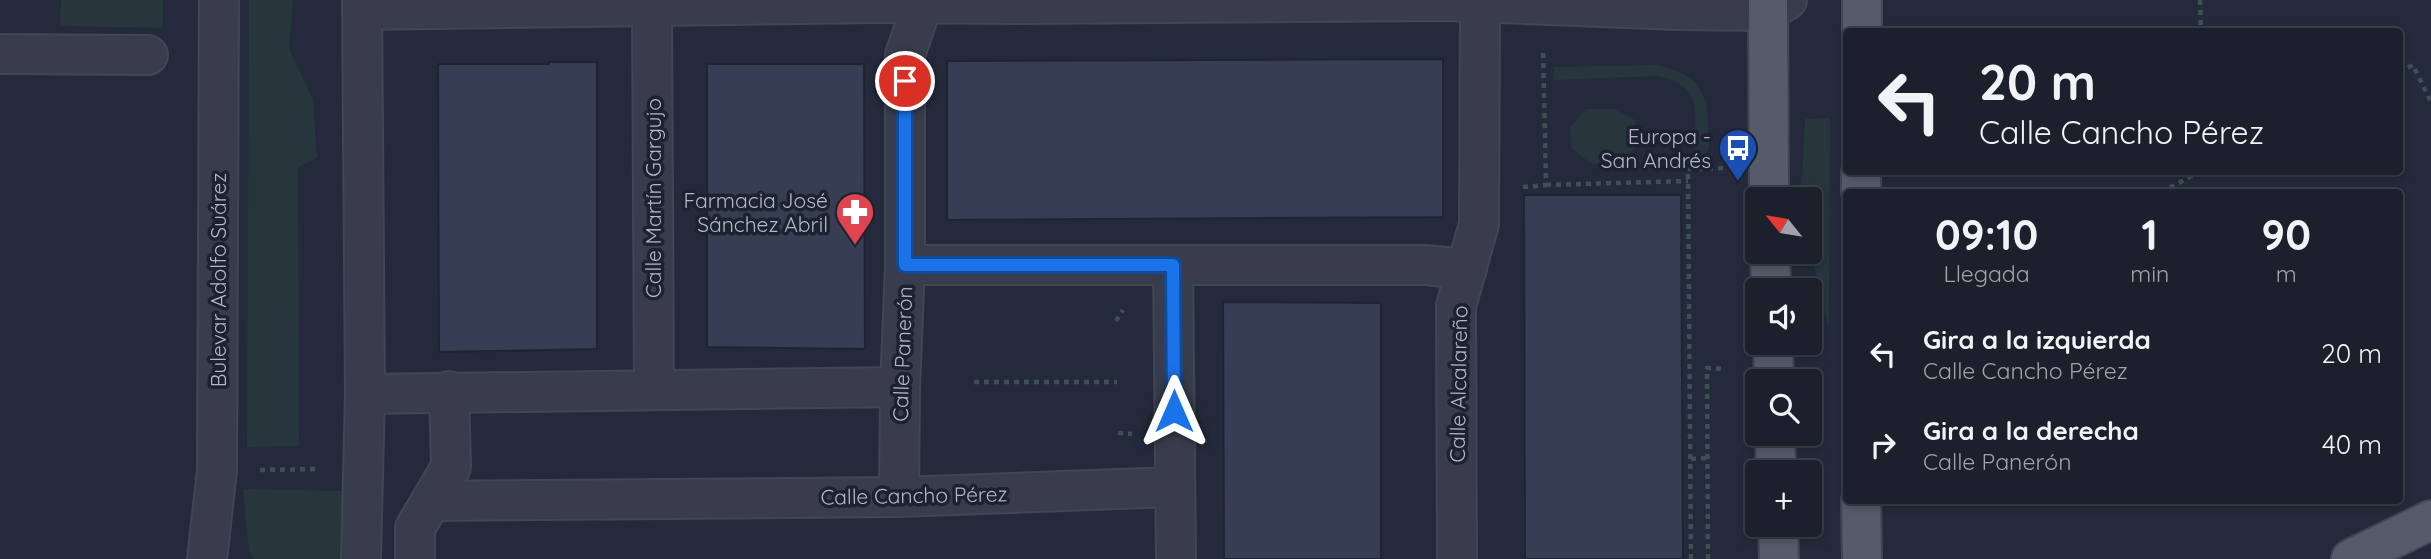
<!DOCTYPE html>
<html lang="es">
<head>
<meta charset="utf-8">
<style>
  :root { --surface:#1b202c; --page:#242834; --text:#f1f3f6; --muted:#a0a3a9; --line:#393e48 }
  body { margin:0; font-family:Quicksand,sans-serif; background:var(--page); color:var(--text); height:100vh; display:flex; flex-direction:column; font-size:26px; white-space:nowrap }
  * { box-sizing:border-box; margin:0 }
  p { font-size:23px; color:var(--muted) }
  .icon { flex:none; width:38px; height:38px; fill:none; stroke:currentColor; stroke-width:2; stroke-linecap:round; stroke-linejoin:round }
  .map { position:relative; flex:1; overflow:hidden }
  .panel { position:absolute; left:1843px; top:189px; width:560px; height:315px; display:flex; flex-direction:column; background:var(--surface); border-radius:7px; box-shadow:0 4px 10px #0003,0 0 0 2px var(--line) }
  .panel>* { flex:none }
  .top-card { position:absolute; left:1843px; top:28px; width:560px; height:147px; border-radius:7px; box-shadow:0 4px 10px #0003,0 0 0 2px var(--line); background:#1b202c; color:var(--text); overflow:hidden }
  .needle { width:46px; rotate:300deg }
  .buttons { position:absolute; left:1745px; top:187px; display:grid; gap:14px }
  .buttons a { display:grid; place-items:center; width:77px; height:77px; border-radius:7px; background:var(--surface); box-shadow:0 4px 10px #0003,0 0 0 2px var(--line); font-size:35px }
  .pin { position:absolute; display:grid; place-items:center; width:60px; height:60px; color:#fff; margin:-30px; border:4px solid #fff; border-radius:50%; box-shadow:0 2px 7px #0007 }
  .me { position:absolute; width:77px; margin:-38px; rotate:0deg; stroke-linejoin:round; filter:drop-shadow(0 0 5px #0008) }
  .turn { display:flex; align-items:center; gap:24px; height:147px; padding:0 21px; font-size:32px }
  .turn .icon { width:91px; height:91px; stroke-width:2.5 }
  .turn b { display:block; font-size:49px; line-height:60px }
  .eta { display:flex; justify-content:space-evenly; align-items:center; height:119px; text-align:center }
  .eta b { font-size:42px; font-weight:800; line-height:49px }
  ul { padding:0; list-style:none }
  li { display:flex; align-items:center; gap:21px; height:91px; padding:0 21px }
  li div { flex:1 }
  li b { display:block; font-size:26px }
  li em { font-style:normal }
  .map>svg:first-child { display:block }
</style>
</head>
<body>
<div class="map">
<svg width="2431" height="559" viewBox="0 0 2431 559">
  <rect width="100%" height="100%" fill="#242a3b"/>
  <g fill="#26363c">
    <path d="M61,0H163V28L60,26Z"/>
    <path d="M249,0H293L289,49L313,99L317,158L298,167L299,446L247,447Z"/>
    <path d="M1656,65C1711,76 1707,102 1709,149L1702,157L1695,156C1694,116 1706,86 1658,76L1554,80V67Z"/>
    <path d="M1586,109H1614L1635,120V148L1617,164H1592L1571,148L1570,127Z"/>
    <path d="M1830,118L1829,329L1810,248V200L1801,199L1805,119Z"/>
    <path d="M243,489L342,491L341,559H253L249,550Z"/>
  </g>
  <g fill="#373d52" stroke="#1f2433" stroke-width="2">
    <path d="M1443,59V217L947,220V61Z"/>
    <path d="M549,62H597V349L439,352L438,64H549Z"/>
    <path d="M707,64H864L865,349L707,347Z"/>
    <path d="M1524,195H1681L1683,559H1525Z"/>
    <path d="M1223,302L1381,303V559H1224Z"/>
  </g>
  <g fill="none" stroke-linecap="round" stroke-linejoin="round">
    <g stroke="#414655" stroke-width="42">
      <g id="minor">
        <path d="M652,7L654,390"/>
        <path d="M362,10L874,3L1022,4L1449,1L1677,10L1768,11L1787,0"/>
        <path d="M0,54L148,55"/>
        <path d="M905,265H1425L1467,269"/>
        <path d="M1173,265L1176,559"/>
        <path d="M365,394L900,387"/>
        <path d="M899,497L900,387L905,265V55L924,0"/>
        <path d="M431,501L899,497L1174,487"/>
        <path d="M207,559L217,470L219,0"/>
        <path d="M361,559L365,394L362,0"/>
        <path d="M415,559V528L451,467L449,391"/>
        <path d="M1457,559L1456,306L1479,224L1480,3"/>
      </g>
    </g>
    <g stroke="#414655" stroke-width="42">
      <g id="major">
        <path d="M1768,0L1769,200"/>
        <path d="M1862,32V0"/>
        <path d="M1861,192V172"/>
        <path d="M1770,252L1771,290"/>
        <path d="M1773,343L1774,382"/>
        <path d="M1775,434L1776,472"/>
        <path d="M1861,500L1862,559"/>
        <path d="M1778,525L1779,559"/>
        <path d="M2351,559L2431,520"/>
      </g>
    </g>
    <g stroke="#3f4f55" stroke-width="4.5" stroke-dasharray="5 5" stroke-linecap="butt">
      <path d="M2200,0L2201,32"/>
      <path d="M2399,72L2413,65L2431,102"/>
      <path d="M1546,185L1688,181"/>
      <path d="M1523,187L1546,185L1543,48"/>
      <path d="M2161,192L2200,172"/>
      <path d="M1116,321L1123,310"/>
      <path d="M974,382H1117"/>
      <path d="M1118,433L1132,434"/>
      <path d="M1691,459L1707,458"/>
      <path d="M260,470L317,469"/>
      <path d="M1691,559L1688,169L1725,168"/>
      <path d="M1708,559L1707,368L1725,369"/>
    </g>
    <use href="#minor" stroke="#383c4c" stroke-width="38"/>
    <use href="#major" stroke="#565b6c" stroke-width="38"/>
  </g>
  <g fill="none" stroke-linecap="round" stroke-linejoin="round">
    <g stroke="#114b97" stroke-width="18">
      <path id="route" d="M905,81V265H1173L1174,411"/>
    </g>
    <use href="#route" stroke="#1a73e8" stroke-width="12"/>
  </g>
  <defs>
    <g id="bus-pin" transform="scale(2.0125)"><path d="M0 17L-7.5 6A9.5 9.5 0 1 1 7.5 6Z" fill="#1a4fb4" stroke="#1d2231"/><path d="M-5-6H5V4H4V6H2V4H-2V6H-4V4H-5ZM-3.5-4V0h7V-4ZM-3.5 1.2v1.5H-2V1.2ZM2 1.2v1.5H3.5V1.2Z" fill="#fff"/></g>
    <g id="pharmacy-pin" transform="scale(2.0125)"><path d="M0 17L-7.5 6A9.5 9.5 0 1 1 7.5 6Z" fill="#e0444e" stroke="#1d2231"/><path d="M-2-6h4v4h4v4h-4v4h-4v-4h-4v-4h4Z" fill="#fff"/></g>
  </defs>
  <g fill-rule="evenodd">
    <use href="#bus-pin" x="1738" y="148"/>
    <use href="#pharmacy-pin" x="855" y="212"/>
  </g>
  <g text-anchor="middle" dominant-baseline="central" stroke-width="7" stroke-linejoin="round" paint-order="stroke">
    <g font-size="21" fill="#b4b7c7" stroke="#1d2231" text-anchor="end">
      <text x="1711" y="136">Europa -<tspan x="1711" dy="24">San Andrés</tspan></text>
      <text x="828" y="200">Farmacia José<tspan x="828" dy="24">Sánchez Abril</tspan></text>
    </g>
    <g font-size="21" fill="#b4b7c7" stroke="#1d2231">
      <text transform="translate(653 198) rotate(-90)">Calle Martín Gargujo</text>
      <text transform="translate(218 280) rotate(-90)">Bulevar Adolfo Suárez</text>
      <text transform="translate(902 354) rotate(-88)">Calle Panerón</text>
      <text transform="translate(1458 384) rotate(-89)">Calle Alcalareño</text>
      <text transform="translate(914 495) rotate(-1)">Calle Cancho Pérez</text>
    </g>
  </g>
</svg>
<div class="buttons">
<a><svg class="needle" viewBox="-14 -14 28 28"><path d="M0-13l5 13h-10z" fill="#e53935"/><path d="M0 13l5-13h-10z" fill="#a0a3a9"/></svg></a>
<a><svg class="icon" aria-label="sound" viewBox="0 0 24 24"><path d="M4 9h4l5-4v14l-5-4H4zM17 9q2 3 0 6"/></svg></a>
<a><svg class="icon" aria-label="search" viewBox="0 0 24 24"><circle cx="10" cy="10" r="6"/><path d="M15 15l6 6"/></svg></a>
<a>+</a>
</div>
<div class="pin" style="left:905px;top:81px;background:#d93025"><svg class="icon" aria-label="arrive" viewBox="0 0 24 24"><path d="M6 21V4h12l-3 4 3 4H6"/></svg></div>
<svg class="me" style="left:1174px;top:411px" viewBox="-20 -20 40 40"><path d="M0-17L14 15 0 8-14 15z" fill="#1a73e8" stroke="#fff" stroke-width="4"/></svg>
<div class="top-card">
<div class="turn"><svg class="icon" aria-label="left" viewBox="0 0 24 24"><path d="M17 20v-9H6M10 6l-5 5 5 5"/></svg><div><b>20 m</b>Calle Cancho Pérez</div></div>
</div>
<section class="panel">
<div class="eta">
<div><b>09:10</b><p>Llegada</p></div>
<div><b>1</b><p>min</p></div>
<div><b>90</b><p>m</p></div>
</div>
<ul>
<li><svg class="icon" aria-label="left" viewBox="0 0 24 24"><path d="M17 20v-9H6M10 6l-5 5 5 5"/></svg><div><b>Gira a la izquierda</b><p>Calle Cancho Pérez</p></div><em>20 m</em></li>
<li><svg class="icon" aria-label="right" viewBox="0 0 24 24"><path d="M7 20v-9h11M14 6l5 5-5 5"/></svg><div><b>Gira a la derecha</b><p>Calle Panerón</p></div><em>40 m</em></li>
</ul>
</section>
</div>
</body>
</html>
